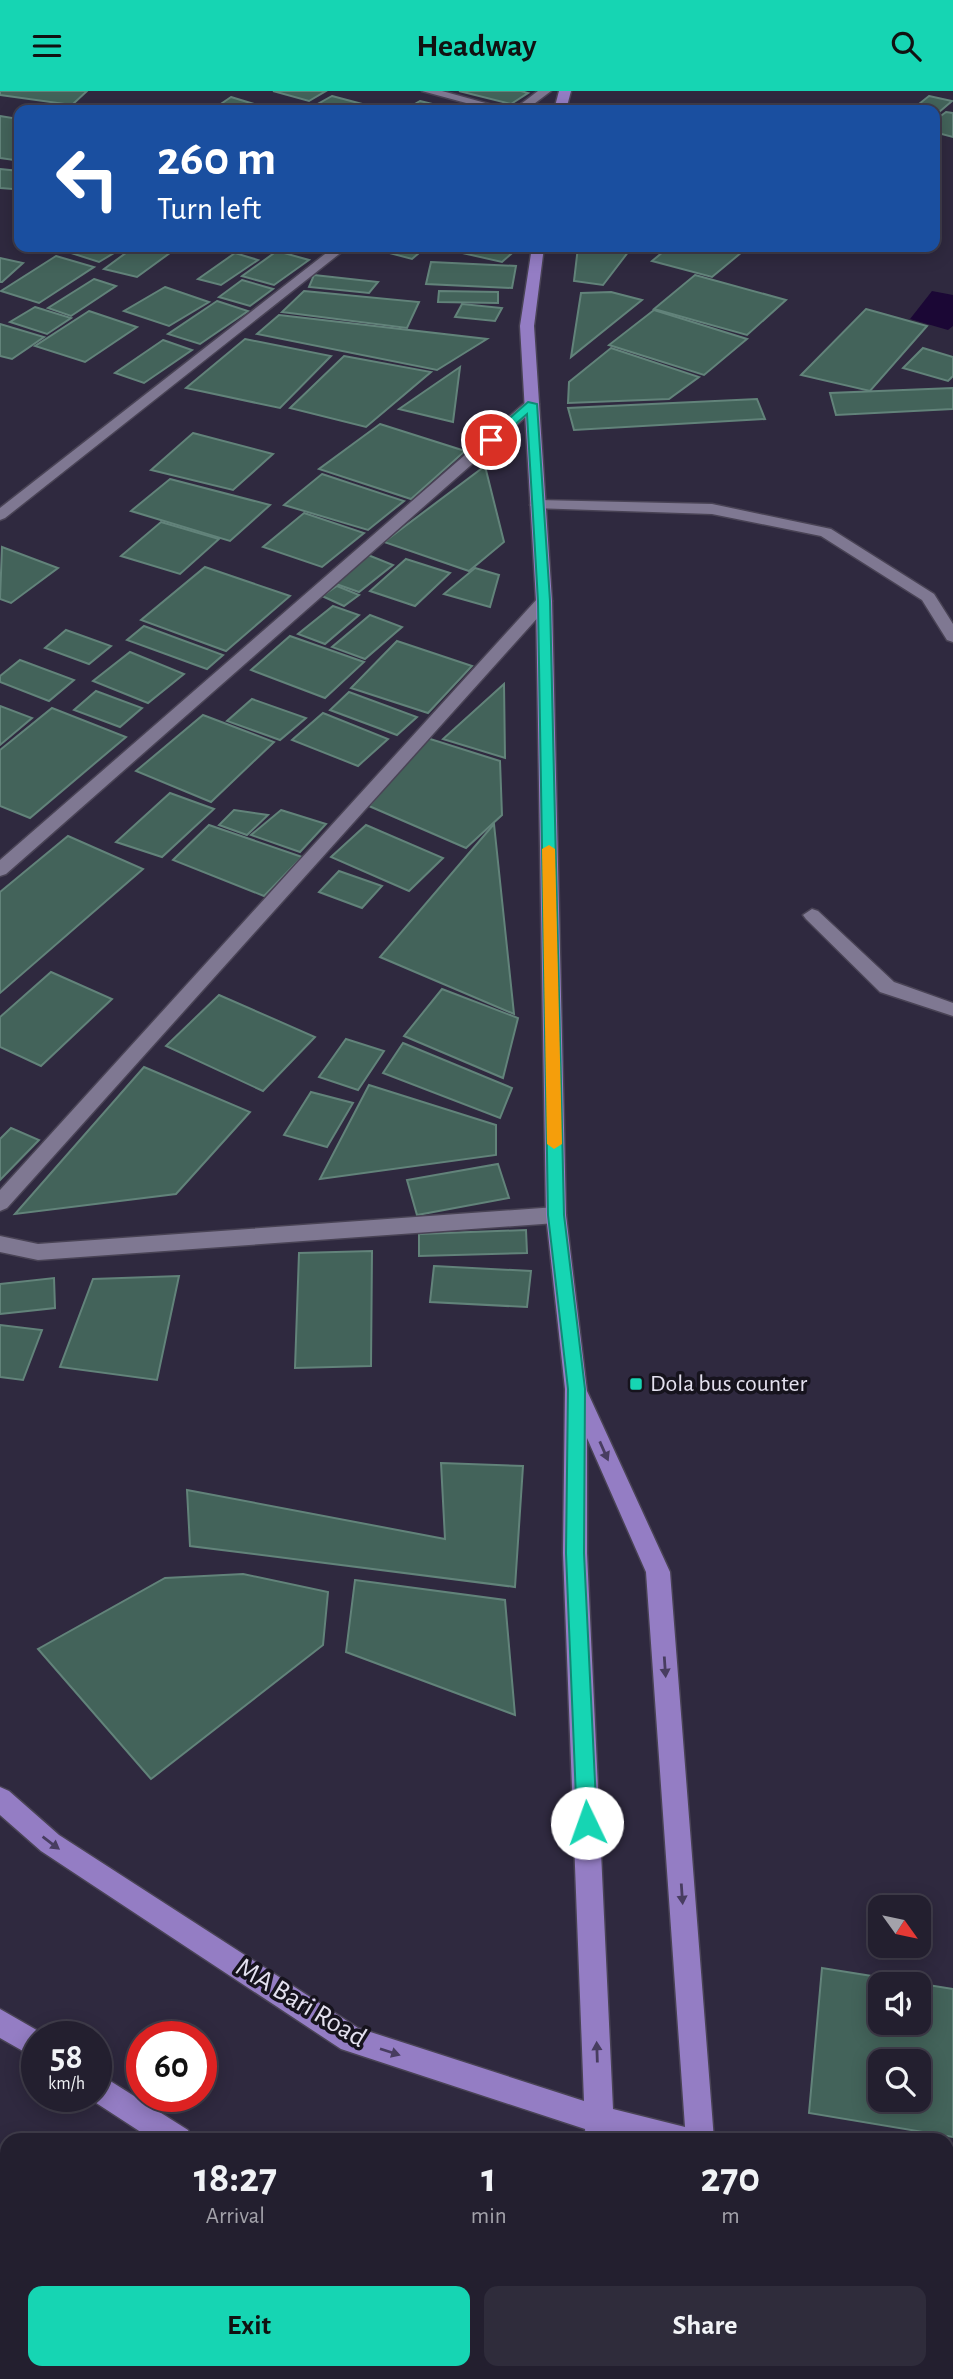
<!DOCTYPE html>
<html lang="en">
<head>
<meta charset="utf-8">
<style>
  :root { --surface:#231f2f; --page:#2f2c3b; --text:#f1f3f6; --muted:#a3a2aa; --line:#403d4b; --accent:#16d5b3 }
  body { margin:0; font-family:"Alegreya Sans",sans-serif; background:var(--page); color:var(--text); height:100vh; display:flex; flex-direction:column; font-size:26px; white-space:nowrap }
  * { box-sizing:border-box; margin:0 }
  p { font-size:23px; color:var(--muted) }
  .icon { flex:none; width:38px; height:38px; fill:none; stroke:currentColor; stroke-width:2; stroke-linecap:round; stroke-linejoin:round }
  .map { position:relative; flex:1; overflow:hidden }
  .details { position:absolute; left:0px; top:2042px; width:954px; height:247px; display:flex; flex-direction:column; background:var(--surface); border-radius:21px 21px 0 0; box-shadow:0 4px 18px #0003,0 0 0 2px var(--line) }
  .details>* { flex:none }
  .guide { position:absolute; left:14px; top:14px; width:926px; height:147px; border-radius:14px; box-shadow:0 4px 18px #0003,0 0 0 2px var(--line); background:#1a4fa0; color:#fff; overflow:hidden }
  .needle { width:46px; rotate:123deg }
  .tools { position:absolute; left:868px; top:1804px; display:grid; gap:14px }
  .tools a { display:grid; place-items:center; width:63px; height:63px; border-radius:14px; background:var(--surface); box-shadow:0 4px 18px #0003,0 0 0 2px var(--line); font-size:35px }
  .speed { position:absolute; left:21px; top:1930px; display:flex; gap:14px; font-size:35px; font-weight:700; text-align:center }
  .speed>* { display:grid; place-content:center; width:91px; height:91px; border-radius:50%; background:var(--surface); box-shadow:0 4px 18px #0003,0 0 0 2px var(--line); line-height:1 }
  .speed small { font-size:18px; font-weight:400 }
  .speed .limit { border:10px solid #d22; background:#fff; color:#111 }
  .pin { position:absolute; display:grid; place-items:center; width:60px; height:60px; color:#fff; margin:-30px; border:4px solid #fff; border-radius:50%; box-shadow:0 2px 7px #0007 }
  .me { position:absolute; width:77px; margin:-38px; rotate:357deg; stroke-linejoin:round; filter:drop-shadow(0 0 5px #0008) }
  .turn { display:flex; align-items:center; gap:24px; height:147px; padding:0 28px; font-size:32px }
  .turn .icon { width:91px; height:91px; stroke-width:2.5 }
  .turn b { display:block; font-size:49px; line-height:60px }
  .eta { display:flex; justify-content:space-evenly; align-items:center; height:119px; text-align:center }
  .eta b { font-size:42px; font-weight:600; line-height:49px }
  .button { display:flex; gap:14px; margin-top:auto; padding:14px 28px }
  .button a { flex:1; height:80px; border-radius:14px; background:var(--accent); color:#111; font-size:28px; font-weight:600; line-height:80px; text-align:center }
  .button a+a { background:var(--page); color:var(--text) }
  header { display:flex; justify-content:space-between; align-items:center; height:91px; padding:0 28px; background:var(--accent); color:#111; font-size:32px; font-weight:600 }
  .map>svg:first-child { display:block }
</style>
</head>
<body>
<header><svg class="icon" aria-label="menu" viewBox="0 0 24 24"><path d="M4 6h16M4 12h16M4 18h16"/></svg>Headway<svg class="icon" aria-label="search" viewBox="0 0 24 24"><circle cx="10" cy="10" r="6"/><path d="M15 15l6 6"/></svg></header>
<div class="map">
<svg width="953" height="2288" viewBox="0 0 953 2288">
  <rect width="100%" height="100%" fill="#2f293f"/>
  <path fill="#1b0735" d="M932,200L953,204V235L948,239L910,228Z"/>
  <g fill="#43635a" stroke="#62837a" stroke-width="2" fill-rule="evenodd">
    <path d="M0,0H87L72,14L0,4Z"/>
    <path d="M273,0H326L309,10Z"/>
    <path d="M459,0H521L528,2L511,13Z"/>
    <path d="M332,5L385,19H336L316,14Z"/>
    <path d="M929,5L952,10L938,22L934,19L914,17Z"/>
    <path d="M231,6L254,13L245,19L215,17Z"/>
    <path d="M420,10L457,19L406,18Z"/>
    <path d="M946,21L953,22V46L934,41V30Z"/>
    <path d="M0,25L19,28V65L14,69L0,67Z"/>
    <path d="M0,78L19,80V91L13,98L0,97Z"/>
    <path d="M77,156H124L99,171L68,161Z"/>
    <path d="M134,156H160L174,159L137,186L104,178Z"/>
    <path d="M367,156H426L412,168Z"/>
    <path d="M436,156H519L502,171Z"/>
    <path d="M578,156H632L603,194L574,190Z"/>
    <path d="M669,156H748L712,186L652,170Z"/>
    <path d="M277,160L309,169L274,194L242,185Z"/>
    <path d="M235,162L258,169L221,194L198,188Z"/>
    <path d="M56,165L94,176L39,212L1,200Z"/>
    <path d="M0,167L23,172L2,191H0Z"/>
    <path d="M431,171L516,175L512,197L426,193Z"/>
    <path d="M314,184L378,191L369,202L309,196Z"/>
    <path d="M695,184L786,209L747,244L654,218Z"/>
    <path d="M94,188L116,195L71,225L48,217Z"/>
    <path d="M242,189L273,198L250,215L219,206Z"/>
    <path d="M165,196L209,211L169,235L124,220Z"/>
    <path d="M304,200L419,211L407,237L282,221Z"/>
    <path d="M439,200L498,201V212L438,211Z"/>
    <path d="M611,201L642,209L571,266L581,202Z"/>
    <path d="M217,210L248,220L200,253L168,243Z"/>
    <path d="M462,213L502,217L495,230L455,226Z"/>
    <path d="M35,216L71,227L47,243L10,231Z"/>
    <path d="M866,218L927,235L870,300L801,284Z"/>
    <path d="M654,219L747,248L704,284L609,254Z"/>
    <path d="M89,220L137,236L85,271L35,255Z"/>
    <path d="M279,224L487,248L437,279L257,243Z"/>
    <path d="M0,233L44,246L12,268L0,265Z"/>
    <path d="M245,248L331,265L280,317L186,297Z"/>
    <path d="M163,249L192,259L144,292L115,282Z"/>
    <path d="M611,257L699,286L669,308L568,312L569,291Z"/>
    <path d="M923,257L953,266V285L948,290L903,277Z"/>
    <path d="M344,265L431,281L366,336L290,317Z"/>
    <path d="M460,276L453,331L399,318Z"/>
    <path d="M953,297V318L836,324L830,302Z"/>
    <path d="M757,308L765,328L574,339L568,317Z"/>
    <path d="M380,333L465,360L411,408L319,378Z"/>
    <path d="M193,342L273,363L233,399L151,379Z"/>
    <path d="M485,375L504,451L469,480L384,451Z"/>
    <path d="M322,383L404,410L368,439L284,414Z"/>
    <path d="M170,388L270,414L230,450L131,420Z"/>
    <path d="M304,422L364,442L322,476L263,456Z"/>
    <path d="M161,431L219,448L180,483L121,465Z"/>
    <path d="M2,456L58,477L11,512L0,508Z"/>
    <path d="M368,464L393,474L359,501L336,493Z"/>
    <path d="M406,468L450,482L415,515L370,500Z"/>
    <path d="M205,476L290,505L226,560L141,529Z"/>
    <path d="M475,477L499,484L490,516L444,503Z"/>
    <path d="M337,495L359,504L344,515L322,505Z"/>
    <path d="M333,515L359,524L325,553L298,543Z"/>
    <path d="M370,524L402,536L365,568L332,556Z"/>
    <path d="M144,535L223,564L207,578L127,549Z"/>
    <path d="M66,539L111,555L89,573L45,557Z"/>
    <path d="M290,545L364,571L325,607L251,579Z"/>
    <path d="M397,550L472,575L428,622L351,597Z"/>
    <path d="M130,561L184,583L148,612L93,590Z"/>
    <path d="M20,569L74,589L49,610L0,591V585Z"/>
    <path d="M504,593L505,667L443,648Z"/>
    <path d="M96,600L142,617L120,636L74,619Z"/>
    <path d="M349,601L417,626L397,644L330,619Z"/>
    <path d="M252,608L306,627L280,649L227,630Z"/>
    <path d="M0,615L32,627L0,654Z"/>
    <path d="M52,617L126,646L30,727L0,715V659Z"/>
    <path d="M323,622L388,648L358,675L292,649Z"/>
    <path d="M203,624L274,651L211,711L136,680Z"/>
    <path d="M427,647L500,670L502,724L466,757L369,715Z"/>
    <path d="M170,702L214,718L162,766L116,751Z"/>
    <path d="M234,719L268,724L247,744L219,734Z"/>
    <path d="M281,719L326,733L300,761L251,744Z"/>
    <path d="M494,733L514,923L380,866Z"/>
    <path d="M209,734L302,766L264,805L173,769Z"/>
    <path d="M366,734L443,767L409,800L331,766Z"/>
    <path d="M68,745L143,778L0,902V801Z"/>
    <path d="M339,780L382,795L362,817L319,801Z"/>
    <path d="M51,881L112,908L41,975L0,956V926Z"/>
    <path d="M442,898L518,927L503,987L404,945Z"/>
    <path d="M219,904L315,946L263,1000L166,955Z"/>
    <path d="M346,948L384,960L358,999L319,986Z"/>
    <path d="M403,952L512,997L500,1027L383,982Z"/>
    <path d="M144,976L250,1021L176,1103L15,1123Z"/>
    <path d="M369,994L496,1034V1064L320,1088Z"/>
    <path d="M311,1001L353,1012L327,1056L284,1044Z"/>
    <path d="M11,1037L39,1049L0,1089V1048Z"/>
    <path d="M498,1073L509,1107L417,1124L407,1089Z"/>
    <path d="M526,1139L527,1162L419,1165V1143Z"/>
    <path d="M372,1160L371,1275L295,1277L299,1162Z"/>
    <path d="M434,1175L531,1180L527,1216L430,1211Z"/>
    <path d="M179,1185L157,1289L60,1276L93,1188Z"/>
    <path d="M54,1187L55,1217L0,1223V1193Z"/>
    <path d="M0,1234L42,1239L23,1289L0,1286Z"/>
    <path d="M441,1372L523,1375L515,1496L190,1455L187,1399L445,1448Z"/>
    <path d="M243,1483L328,1501L323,1554L151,1688L38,1558L165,1487Z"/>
    <path d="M355,1489L505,1509L515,1624L346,1561Z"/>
    <path d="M822,1877L953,1898V2046L809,2022ZM880,1894H919V1932H880ZM880,1970H919V2009H880Z"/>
    <path d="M197,2282H369L379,2288H193Z"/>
    <path d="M540,2282H743L793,2288H539Z"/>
  </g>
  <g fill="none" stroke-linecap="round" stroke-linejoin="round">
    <g stroke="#494355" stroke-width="3">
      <g id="lane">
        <path d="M538,409L712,413L831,438L934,503L953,533V551L947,549L922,509L821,445L712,423L533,417L530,414L533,411Z"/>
        <path d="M812,818L818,820L894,891L953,912V925L880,901L806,828L803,824Z"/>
        <rect x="487" y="2282" width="30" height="6"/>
      </g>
    </g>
    <g stroke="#494355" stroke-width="3">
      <g id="street">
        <path d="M422,0H442L511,19H492Z"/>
        <path d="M538,0H551L526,19H513Z"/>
        <path d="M334,156H348L5,427L0,429V417Z"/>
        <path d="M532,309L539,313L537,316L6,783L0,785V769L527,310Z"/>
        <path d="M544,505L552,510L550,513L7,1117L0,1120V1099L538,507Z"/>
        <path d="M556,1116L563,1119L566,1124L563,1129L556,1132L38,1169L0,1161V1145L38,1153Z"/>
      </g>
    </g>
    <g stroke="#494355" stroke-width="3">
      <g id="primary">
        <path d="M559,0H571L566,19H554Z"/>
        <path d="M532,156H544L534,235L552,510L566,1124L587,1300L670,1481L714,2049H625L614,2047V2049H586L585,2038L341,1958L41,1760L0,1724V1696L9,1700L59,1744L358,1937L584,2010L563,1462L565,1298L546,1124L536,510L520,235ZM587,1347L646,1481L685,2036L613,2018L587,1462Z"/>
        <path d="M0,1918L47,1945L37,1946V1968L0,1947Z"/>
        <path d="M96,1981L188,2039L192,2049H153L87,2006H96Z"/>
        <path d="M947,2119L953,2121V2151L947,2148Z"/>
        <path d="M947,2268L953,2270V2288H930L928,2282H947Z"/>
      </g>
    </g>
    <use href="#lane" fill="#7f7892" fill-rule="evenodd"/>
    <use href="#street" fill="#7f7892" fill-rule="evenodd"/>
    <use href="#primary" fill="#947dc4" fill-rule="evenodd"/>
  </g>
  <defs><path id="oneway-solid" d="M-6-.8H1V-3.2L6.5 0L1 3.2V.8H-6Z" transform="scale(1.75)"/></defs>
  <g fill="#483d60">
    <use href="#oneway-solid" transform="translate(604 1360) rotate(66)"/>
    <use href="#oneway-solid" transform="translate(665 1576) rotate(86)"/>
    <use href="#oneway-solid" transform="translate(51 1752) rotate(37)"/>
    <use href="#oneway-solid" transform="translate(682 1803) rotate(86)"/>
    <use href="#oneway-solid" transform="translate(390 1961) rotate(18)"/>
    <use href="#oneway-solid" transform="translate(597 1961) rotate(-92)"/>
  </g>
  <path fill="#16d5b3" stroke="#0e8a74" stroke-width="2" d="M528,311L537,313L550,510L564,1124L585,1298L584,1462L597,1732L594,1738L587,1741L580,1738L577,1732L566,1462L568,1298L548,1124L538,510L527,323L495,351L485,349Z"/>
  <path fill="#f59e0b" d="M549,754L555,758L562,1053L554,1058L547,1053L542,758Z"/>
  <rect fill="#16d5b3" stroke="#16131d" stroke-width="2.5" x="629" y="1286" width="14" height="14" rx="3.5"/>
  <g text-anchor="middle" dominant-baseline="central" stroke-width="7" stroke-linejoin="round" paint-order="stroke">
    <g font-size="24" fill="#e4e1ef" stroke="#16131d" text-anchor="start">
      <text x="650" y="1293">Dola bus counter</text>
    </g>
    <g font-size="28" fill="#e4e1ef" stroke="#16131d">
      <text transform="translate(301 1912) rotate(31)">MA Bari Road</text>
    </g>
  </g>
</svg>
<div class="tools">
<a><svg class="needle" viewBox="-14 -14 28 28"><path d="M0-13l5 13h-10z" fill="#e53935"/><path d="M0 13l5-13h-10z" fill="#a3a2aa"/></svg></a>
<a><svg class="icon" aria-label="sound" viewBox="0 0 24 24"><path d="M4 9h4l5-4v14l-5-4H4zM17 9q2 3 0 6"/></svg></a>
<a><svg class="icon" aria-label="search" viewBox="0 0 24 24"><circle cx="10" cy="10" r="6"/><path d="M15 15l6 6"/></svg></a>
</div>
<div class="speed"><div>58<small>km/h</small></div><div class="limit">60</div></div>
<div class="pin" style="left:491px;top:349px;background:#d93025"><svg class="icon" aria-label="arrive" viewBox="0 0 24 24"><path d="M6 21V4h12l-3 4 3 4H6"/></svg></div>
<svg class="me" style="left:587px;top:1732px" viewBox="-20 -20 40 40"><circle r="19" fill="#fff"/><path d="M0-13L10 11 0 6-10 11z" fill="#16d5b3"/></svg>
<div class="guide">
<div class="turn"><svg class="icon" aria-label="left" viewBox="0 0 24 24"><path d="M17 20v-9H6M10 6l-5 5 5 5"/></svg><div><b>260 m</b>Turn left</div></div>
</div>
<section class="details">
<div class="eta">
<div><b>18:27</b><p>Arrival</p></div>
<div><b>1</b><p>min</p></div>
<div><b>270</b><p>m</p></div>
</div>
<div class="button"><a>Exit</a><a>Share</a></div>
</section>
</div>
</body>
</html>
